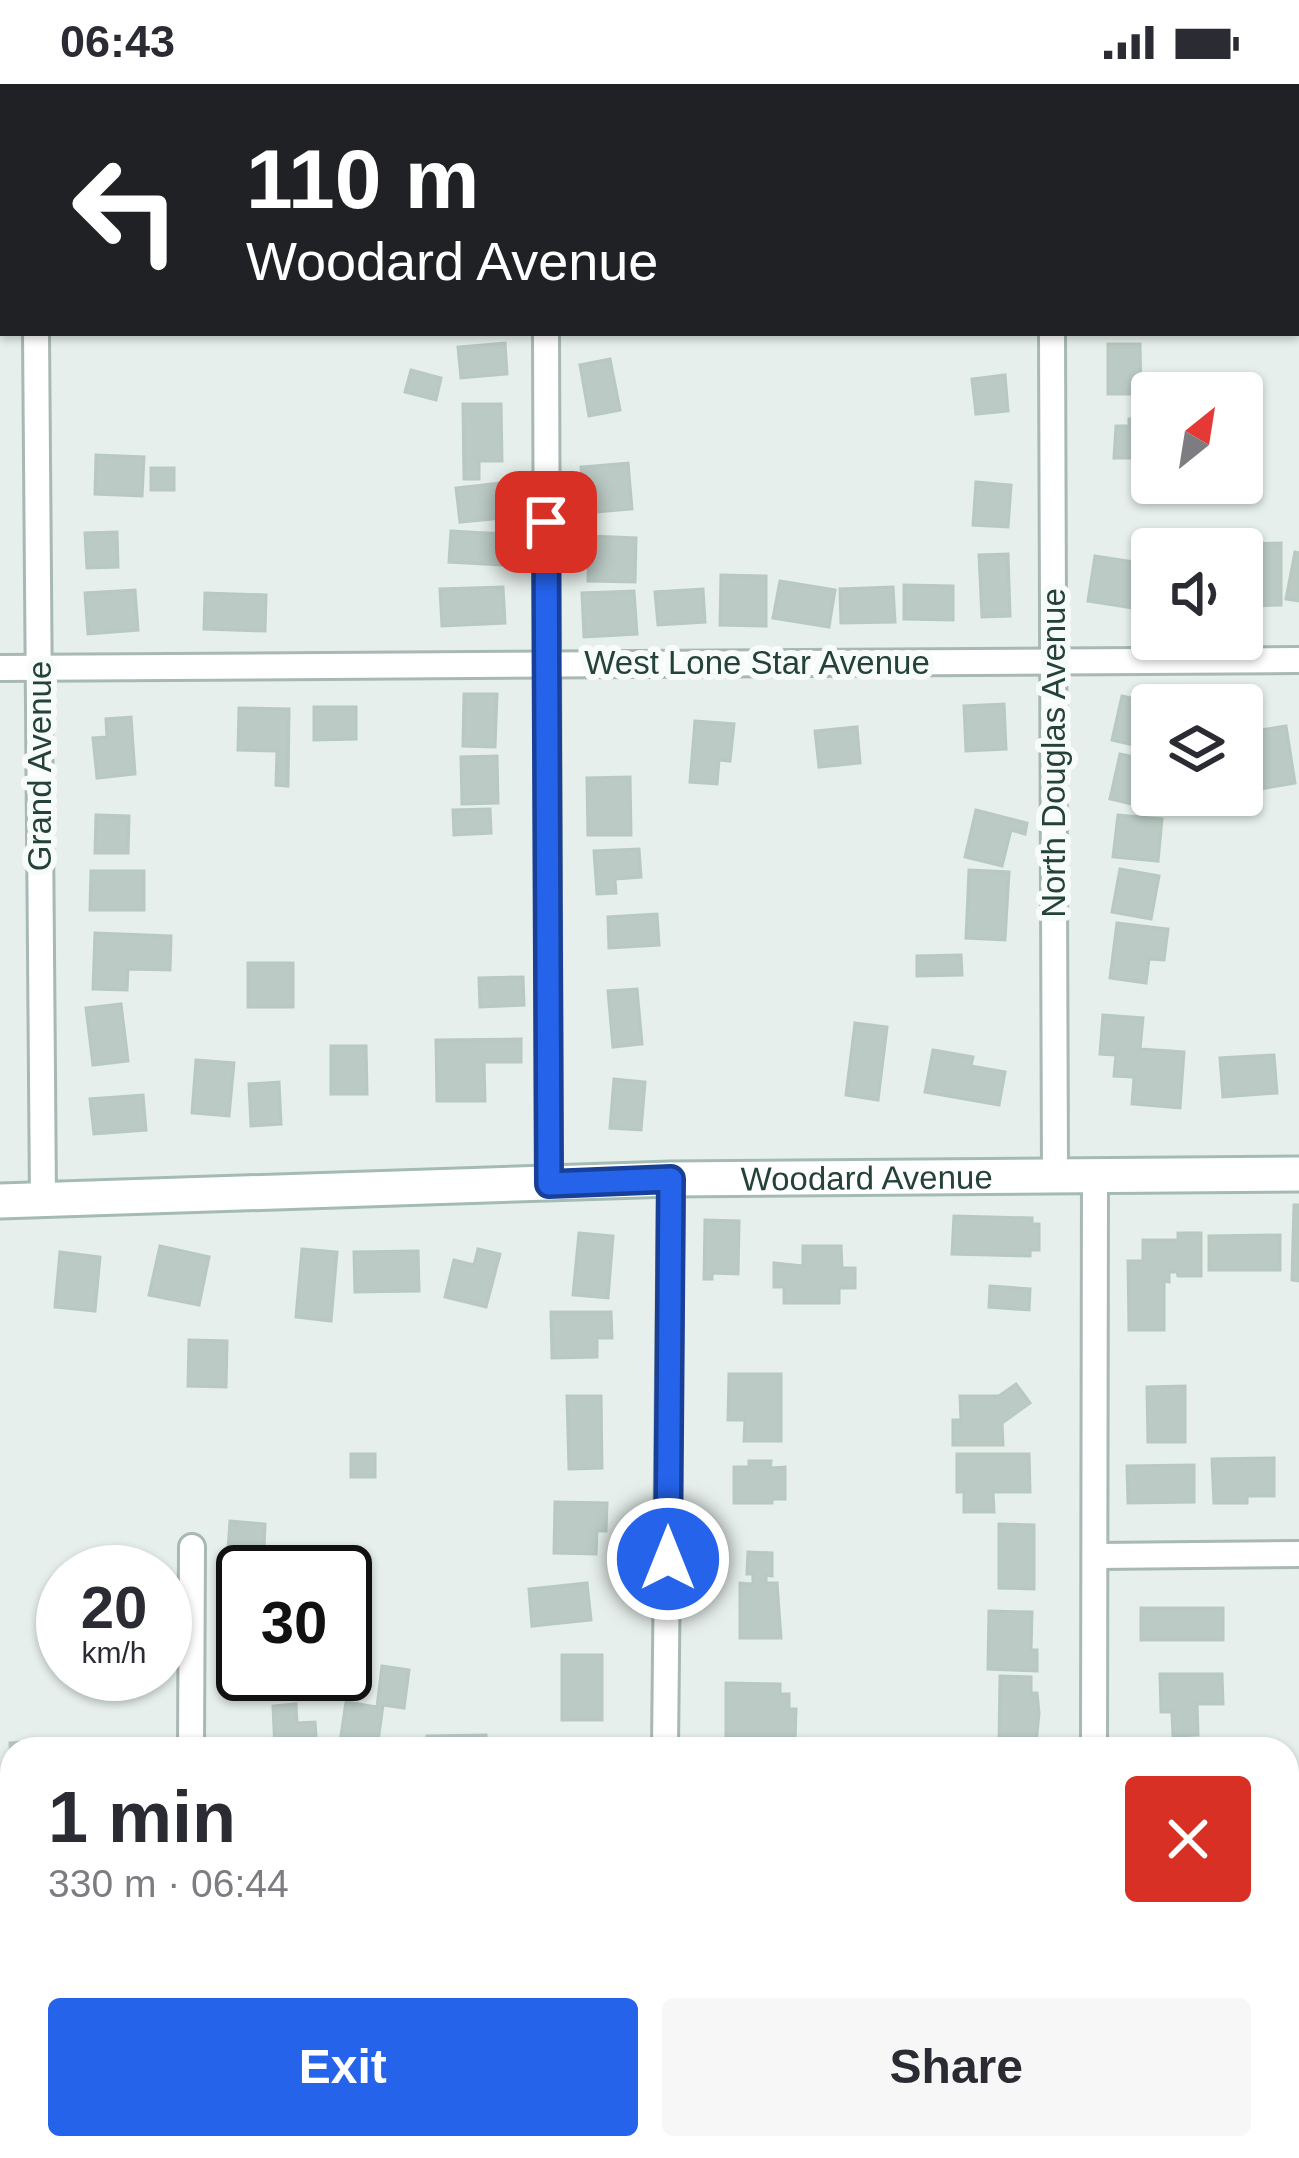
<!DOCTYPE html>
<html lang="en">
<head>
<meta charset="utf-8">
<style>
  :root { --surface:#fff; --page:#f7f7f7; --text:#2b2b33; --muted:#7c7c81; --accent:#2563eb }
  body { margin:0; font-family:Helvetica,sans-serif; background:var(--page); color:var(--text); height:100vh; display:flex; flex-direction:column; font-size:45px; white-space:nowrap }
  * { box-sizing:border-box; margin:0 }
  p { font-size:39px; color:var(--muted) }
  .icon { flex:none; width:66px; height:66px; fill:none; stroke:currentColor; stroke-width:2; stroke-linecap:round; stroke-linejoin:round }
  .map { position:relative; flex:1; overflow:hidden }
  .drawer { position:absolute; left:0px; top:1653px; width:1299px; height:423px; display:flex; flex-direction:column; background:var(--surface); border-radius:36px 36px 0 0; box-shadow:0 3px 9px #0004 }
  .drawer>* { flex:none }
  .top-card { position:absolute; left:0px; top:0px; width:1299px; height:252px; box-shadow:0 3px 9px #0004; background:#202124; color:#fff; overflow:hidden }
  .needle { width:78px; rotate:30deg }
  .fabs { position:absolute; left:1131px; top:288px; display:grid; gap:24px }
  .fabs a { display:grid; place-items:center; width:132px; height:132px; border-radius:12px; background:var(--surface); box-shadow:0 3px 9px #0004; font-size:60px }
  .speed { position:absolute; left:36px; top:1461px; display:flex; gap:24px; font-size:60px; font-weight:700; text-align:center }
  .speed>* { display:grid; place-content:center; width:156px; height:156px; border-radius:50%; background:var(--surface); box-shadow:0 3px 9px #0004; line-height:1 }
  .speed small { font-size:30px; font-weight:400 }
  .speed .limit { border:6px solid #111; border-radius:18px; background:#fff; color:#111 }
  .pin { position:absolute; display:grid; place-items:center; width:102px; height:102px; color:#fff; margin:-51px; border-radius:24px; box-shadow:0 6px 18px #0006 }
  .me { position:absolute; width:132px; margin:-66px; rotate:0deg; stroke-linejoin:round; filter:drop-shadow(0 0 9px #0008) }
  .turn { display:flex; align-items:center; gap:42px; height:252px; padding:0 48px; font-size:54px }
  .turn .icon { width:156px; height:156px; stroke-width:2.5 }
  .turn b { display:block; font-size:84px; line-height:102px }
  .round { display:grid; place-items:center; flex:none; width:126px; height:126px; border-radius:12px; background:var(--page) }
  .head { display:flex; align-items:center; justify-content:space-between; height:204px; padding:0 48px }
  h1 { font-size:72px; font-weight:700; line-height:90px }
  .cta { display:flex; gap:24px; margin-top:auto; padding:24px 48px }
  .cta a { flex:1; height:138px; border-radius:12px; background:var(--accent); color:#fff; font-size:48px; font-weight:700; line-height:138px; text-align:center }
  .cta a+a { background:var(--page); color:var(--text) }
  .status { display:flex; justify-content:space-between; align-items:center; height:84px; padding:0 60px; background:var(--surface); direction:ltr }
  .status svg { height:33px; fill:currentColor }
  .map>svg:first-child { display:block }
</style>
</head>
<body>
<div class="status"><b>06:43</b><svg viewBox="0 0 49 12"><path d="M0 12V9h3v3zM5 12V6h3v6zM10 12V3h3v9zM15 12V0h3v12zM26 1h20v11H26zM47 4h2v5h-2z"/></svg></div>
<div class="map">
<svg width="1299" height="2074" viewBox="0 0 1299 2074">
  <rect width="100%" height="100%" fill="#e6efeb"/>
  <g fill="#bbcac4" stroke="#b8c9c2" stroke-width="3">
    <path d="M142,0H233L142,3Z"/>
    <path d="M505,259L507,290L461,294L458,263Z"/>
    <path d="M1108,260H1140L1141,310H1108Z"/>
    <path d="M610,275L620,326L589,332L580,281Z"/>
    <path d="M411,286L441,294L436,316L405,308Z"/>
    <path d="M1005,291L1008,327L976,330L972,295Z"/>
    <path d="M463,320H501L502,377H479V395H464Z"/>
    <path d="M1129,335H1152V399L1157,402H1133V374H1114L1116,342H1129Z"/>
    <path d="M96,371L144,373L142,412L95,410Z"/>
    <path d="M628,379L632,425L585,429L581,383Z"/>
    <rect x="151" y="384" width="23" height="22"/>
    <path d="M976,398L1011,401L1008,443L973,441Z"/>
    <path d="M501,399L504,434L460,438L456,404Z"/>
    <path d="M451,447L503,450L501,481L449,478Z"/>
    <path d="M117,448L118,483L87,484L85,449Z"/>
    <path d="M589,452L636,454L635,498L588,497Z"/>
    <path d="M1281,459V521L1242,522V487H1252L1251,460Z"/>
    <path d="M1295,468L1299,469V517L1286,515Z"/>
    <path d="M1008,470L1010,532L982,533L979,471Z"/>
    <path d="M1095,472L1134,478L1133,485L1152,488V527L1088,517Z"/>
    <path d="M721,491L766,492V542L720,541Z"/>
    <path d="M780,497L835,506L829,543L773,534Z"/>
    <path d="M904,501L953,502V536L904,535Z"/>
    <path d="M503,503L505,539L442,542L440,505Z"/>
    <path d="M893,503L895,538L841,539L840,505Z"/>
    <path d="M703,505L705,538L658,541L655,508Z"/>
    <path d="M135,506L138,546L88,550L85,509Z"/>
    <path d="M634,507L637,550L584,553L582,509Z"/>
    <path d="M205,509L266,511L265,547L204,545Z"/>
    <path d="M464,610H497L495,663L463,662Z"/>
    <path d="M1122,612L1162,621H1152V665L1112,656Z"/>
    <path d="M1004,620L1006,665L966,667L964,622Z"/>
    <path d="M314,623H356V655L314,656Z"/>
    <path d="M239,624L289,625L288,702L276,701L277,667L238,666Z"/>
    <path d="M131,633L135,690L97,694L93,654L107,653L106,635Z"/>
    <path d="M695,637L734,640L730,677L719,676L717,700L690,698Z"/>
    <path d="M1286,642L1295,699L1242,708V649Z"/>
    <path d="M857,643L860,679L819,683L815,647Z"/>
    <path d="M1120,670L1152,677L1144,723L1110,715Z"/>
    <path d="M497,672L498,719L462,720L461,673Z"/>
    <path d="M630,693L631,751H588L587,694Z"/>
    <path d="M490,725L491,749L454,751L453,726Z"/>
    <path d="M976,726L1027,739L1025,750L1011,746L1002,782L965,773Z"/>
    <path d="M96,731L129,732L128,769H95Z"/>
    <path d="M1118,731L1162,735L1158,777L1113,773Z"/>
    <path d="M639,765L641,793L615,795L616,809L597,810L594,767Z"/>
    <path d="M1120,785L1159,792L1151,835L1112,828Z"/>
    <path d="M969,786L1009,788L1005,856L966,854Z"/>
    <path d="M91,787H144V826H90Z"/>
    <path d="M657,830L659,861L609,864L608,833Z"/>
    <path d="M1117,839L1168,845L1164,876L1149,875L1146,899L1110,894Z"/>
    <path d="M95,849L171,852L170,886L128,885L127,906L93,905Z"/>
    <path d="M961,871L962,891L917,892V872Z"/>
    <rect x="248" y="879" width="45" height="44"/>
    <path d="M523,893L524,921L480,923L479,894Z"/>
    <path d="M637,905L642,960L613,963L608,907Z"/>
    <path d="M121,920L128,977L93,981L86,924Z"/>
    <path d="M1103,931L1143,934L1140,965L1184,968L1180,1024L1132,1020L1134,993L1114,992L1116,971L1100,970Z"/>
    <path d="M855,939L887,943L878,1016L846,1011Z"/>
    <path d="M521,955V978H484L485,1017H437L436,956Z"/>
    <path d="M331,962H366L367,1010H331Z"/>
    <path d="M933,966L973,973L971,982L1005,988L999,1021L925,1008Z"/>
    <path d="M1274,971L1277,1009L1223,1013L1220,974Z"/>
    <path d="M196,976L234,979L229,1032L192,1029Z"/>
    <path d="M614,995L645,998L641,1046L610,1044Z"/>
    <path d="M279,998L281,1040L251,1042L249,1000Z"/>
    <path d="M143,1011L146,1046L94,1050L90,1015Z"/>
    <path d="M1294,1121H1299V1197L1292,1196Z"/>
    <path d="M954,1132L1032,1134V1140H1039V1166H1030V1172L952,1170Z"/>
    <path d="M705,1136L739,1137L738,1190L712,1189V1195H704Z"/>
    <path d="M579,1149L613,1152L608,1214L573,1211Z"/>
    <path d="M1178,1149H1201V1192H1178L1177,1188H1169V1198L1164,1197V1246H1129L1128,1177H1143V1156H1178Z"/>
    <path d="M1280,1151V1186H1209V1152Z"/>
    <path d="M160,1162L209,1173L199,1221L149,1211Z"/>
    <path d="M803,1162H841L842,1184H855V1204H839V1219H784V1203H774V1179L803,1182Z"/>
    <path d="M302,1165L337,1168L331,1237L296,1233Z"/>
    <path d="M478,1165L500,1170L486,1223L445,1213L454,1176L474,1181Z"/>
    <path d="M418,1167L419,1207L355,1208L354,1168Z"/>
    <path d="M60,1168L100,1173L95,1227L55,1223Z"/>
    <path d="M990,1202L1030,1205L1029,1226L989,1223Z"/>
    <path d="M551,1228H611L612,1254H597V1273L552,1274Z"/>
    <path d="M189,1256L227,1257L226,1303L188,1302Z"/>
    <path d="M729,1290H781V1357H744L745,1336H728Z"/>
    <path d="M1016,1300L1030,1319L1002,1339L1003,1361H953V1336H961L960,1312H999Z"/>
    <path d="M1185,1302V1358H1148L1147,1303Z"/>
    <path d="M567,1312H601L602,1384L569,1385Z"/>
    <rect x="351" y="1370" width="24" height="23"/>
    <path d="M957,1370H1029L1030,1408H993L994,1428H964V1408H957Z"/>
    <path d="M1274,1374V1412H1247V1419H1214L1212,1375Z"/>
    <path d="M749,1377H771L770,1384L785,1383V1415H772V1419H734V1383H749Z"/>
    <path d="M1194,1381V1418L1128,1419L1127,1382Z"/>
    <path d="M555,1418L607,1419L606,1447H597L596,1470L554,1469Z"/>
    <path d="M230,1437L265,1440L263,1488H243V1495L226,1494Z"/>
    <path d="M999,1440L1034,1441V1505L999,1504Z"/>
    <path d="M748,1468L772,1469V1492L766,1491V1499H777L781,1554H740V1499L753,1500V1490H747Z"/>
    <path d="M129,1480L130,1488H93V1482Z"/>
    <path d="M587,1499L591,1536L532,1542L529,1505Z"/>
    <rect x="1141" y="1524" width="82" height="32"/>
    <path d="M989,1527L1032,1528L1031,1566H1037V1587L988,1585Z"/>
    <rect x="562" y="1571" width="40" height="65"/>
    <path d="M382,1582L409,1586L404,1624L383,1621L377,1665H339L346,1618L377,1623Z"/>
    <path d="M1160,1590H1222L1223,1620H1197L1198,1651L1173,1652L1172,1628H1161Z"/>
    <path d="M1000,1592L1031,1593V1609H1037L1039,1629L1036,1660H999Z"/>
    <path d="M726,1599L780,1600V1610H789V1625H796L795,1657L726,1655Z"/>
    <path d="M296,1620L297,1639L315,1638L317,1665H275L273,1622Z"/>
    <path d="M486,1651V1665H427V1652Z"/>
    <path d="M65,1656L66,1665H12V1691L10,1659Z"/>
    <rect x="85" y="1657" width="55" height="8"/>
    <path d="M523,1659L607,1660V1665H523Z"/>
    <path d="M0,1798L12,1799V1840L0,1839Z"/>
    <rect x="1287" y="1905" width="12" height="38"/>
    <path d="M0,2018L12,2019V2064L28,2066L0,2065Z"/>
    <path d="M333,2064H380L379,2074L332,2069Z"/>
    <path d="M537,2064H619V2068L536,2066Z"/>
    <path d="M1145,2065L1180,2066V2074H1145Z"/>
  </g>
  <g fill="none" stroke-linecap="round" stroke-linejoin="round">
    <g stroke="#a8b8b2" stroke-width="30">
      <g id="street">
        <path d="M350,3V0"/>
        <path d="M1080,3V0"/>
        <path d="M1296,82L1299,81"/>
        <path d="M0,86H3"/>
        <path d="M36,249L43,1116"/>
        <path d="M546,249L549,1099"/>
        <path d="M1052,249L1055,1090"/>
        <path d="M0,584L1299,576"/>
        <path d="M1097,1472L1299,1470"/>
        <path d="M191,1665L192,1463"/>
        <path d="M665,1665L671,1095"/>
        <path d="M1094,1665L1095,1090"/>
        <path d="M0,1749H12"/>
        <path d="M1287,1855H1299"/>
        <path d="M657,2074L658,2064"/>
        <path d="M1084,2074V2064"/>
      </g>
    </g>
    <g stroke="#a4bbb3" stroke-width="39">
      <g id="secondary">
        <path id="s1" d="M0,1117L671,1095L1299,1090"/>
      </g>
    </g>
    <use href="#street" stroke="#fff" stroke-width="24"/>
    <use href="#secondary" stroke="#fff" stroke-width="33"/>
  </g>
  <g fill="none" stroke-linecap="round" stroke-linejoin="round">
    <g stroke="#184099" stroke-width="30">
      <path id="route" d="M546,438L549,1100L671,1095L668,1475"/>
    </g>
    <use href="#route" stroke="#2563eb" stroke-width="21"/>
  </g>
  <g text-anchor="middle" dominant-baseline="central" stroke-width="12" stroke-linejoin="round" paint-order="stroke">
    <g font-size="33" fill="#24423a" stroke="#f7fbf9">
      <text x="757" y="578">West Lone Star Avenue</text>
      <text transform="translate(1053 669) rotate(-90)">North Douglas Avenue</text>
      <text transform="translate(39 682) rotate(-90)">Grand Avenue</text>
      <text stroke="none"><textPath href="#s1" startOffset="867">Woodard Avenue</textPath></text>
    </g>
  </g>
</svg>
<div class="fabs">
<a><svg class="needle" viewBox="-14 -14 28 28"><path d="M0-13l5 13h-10z" fill="#e53935"/><path d="M0 13l5-13h-10z" fill="#7c7c81"/></svg></a>
<a><svg class="icon" aria-label="sound" viewBox="0 0 24 24"><path d="M4 9h4l5-4v14l-5-4H4zM17 9q2 3 0 6"/></svg></a>
<a><svg class="icon" aria-label="layers" viewBox="0 0 24 24"><path d="M12 4l9 5-9 5-9-5zM3 14l9 5 9-5"/></svg></a>
</div>
<div class="speed"><div>20<small>km/h</small></div><div class="limit">30</div></div>
<div class="pin" style="left:546px;top:438px;background:#d93025"><svg class="icon" aria-label="arrive" viewBox="0 0 24 24"><path d="M6 21V4h12l-3 4 3 4H6"/></svg></div>
<svg class="me" style="left:668px;top:1475px" viewBox="-20 -20 40 40"><circle r="17" fill="#2563eb" stroke="#fff" stroke-width="3"/><path d="M0-11L8 9 0 5-8 9z" fill="#fff"/></svg>
<div class="top-card">
<div class="turn"><svg class="icon" aria-label="left" viewBox="0 0 24 24"><path d="M17 20v-9H6M10 6l-5 5 5 5"/></svg><div><b>110 m</b>Woodard Avenue</div></div>
</div>
<section class="drawer">
<div class="head"><div><h1>1 min</h1><p>330 m · 06:44</p></div><a class="round" style="background:#d93025;color:#fff"><svg class="icon" aria-label="close" viewBox="0 0 24 24"><path d="M6 6l12 12M18 6L6 18"/></svg></a></div>
<div class="cta"><a>Exit</a><a>Share</a></div>
</section>
</div>
</body>
</html>
